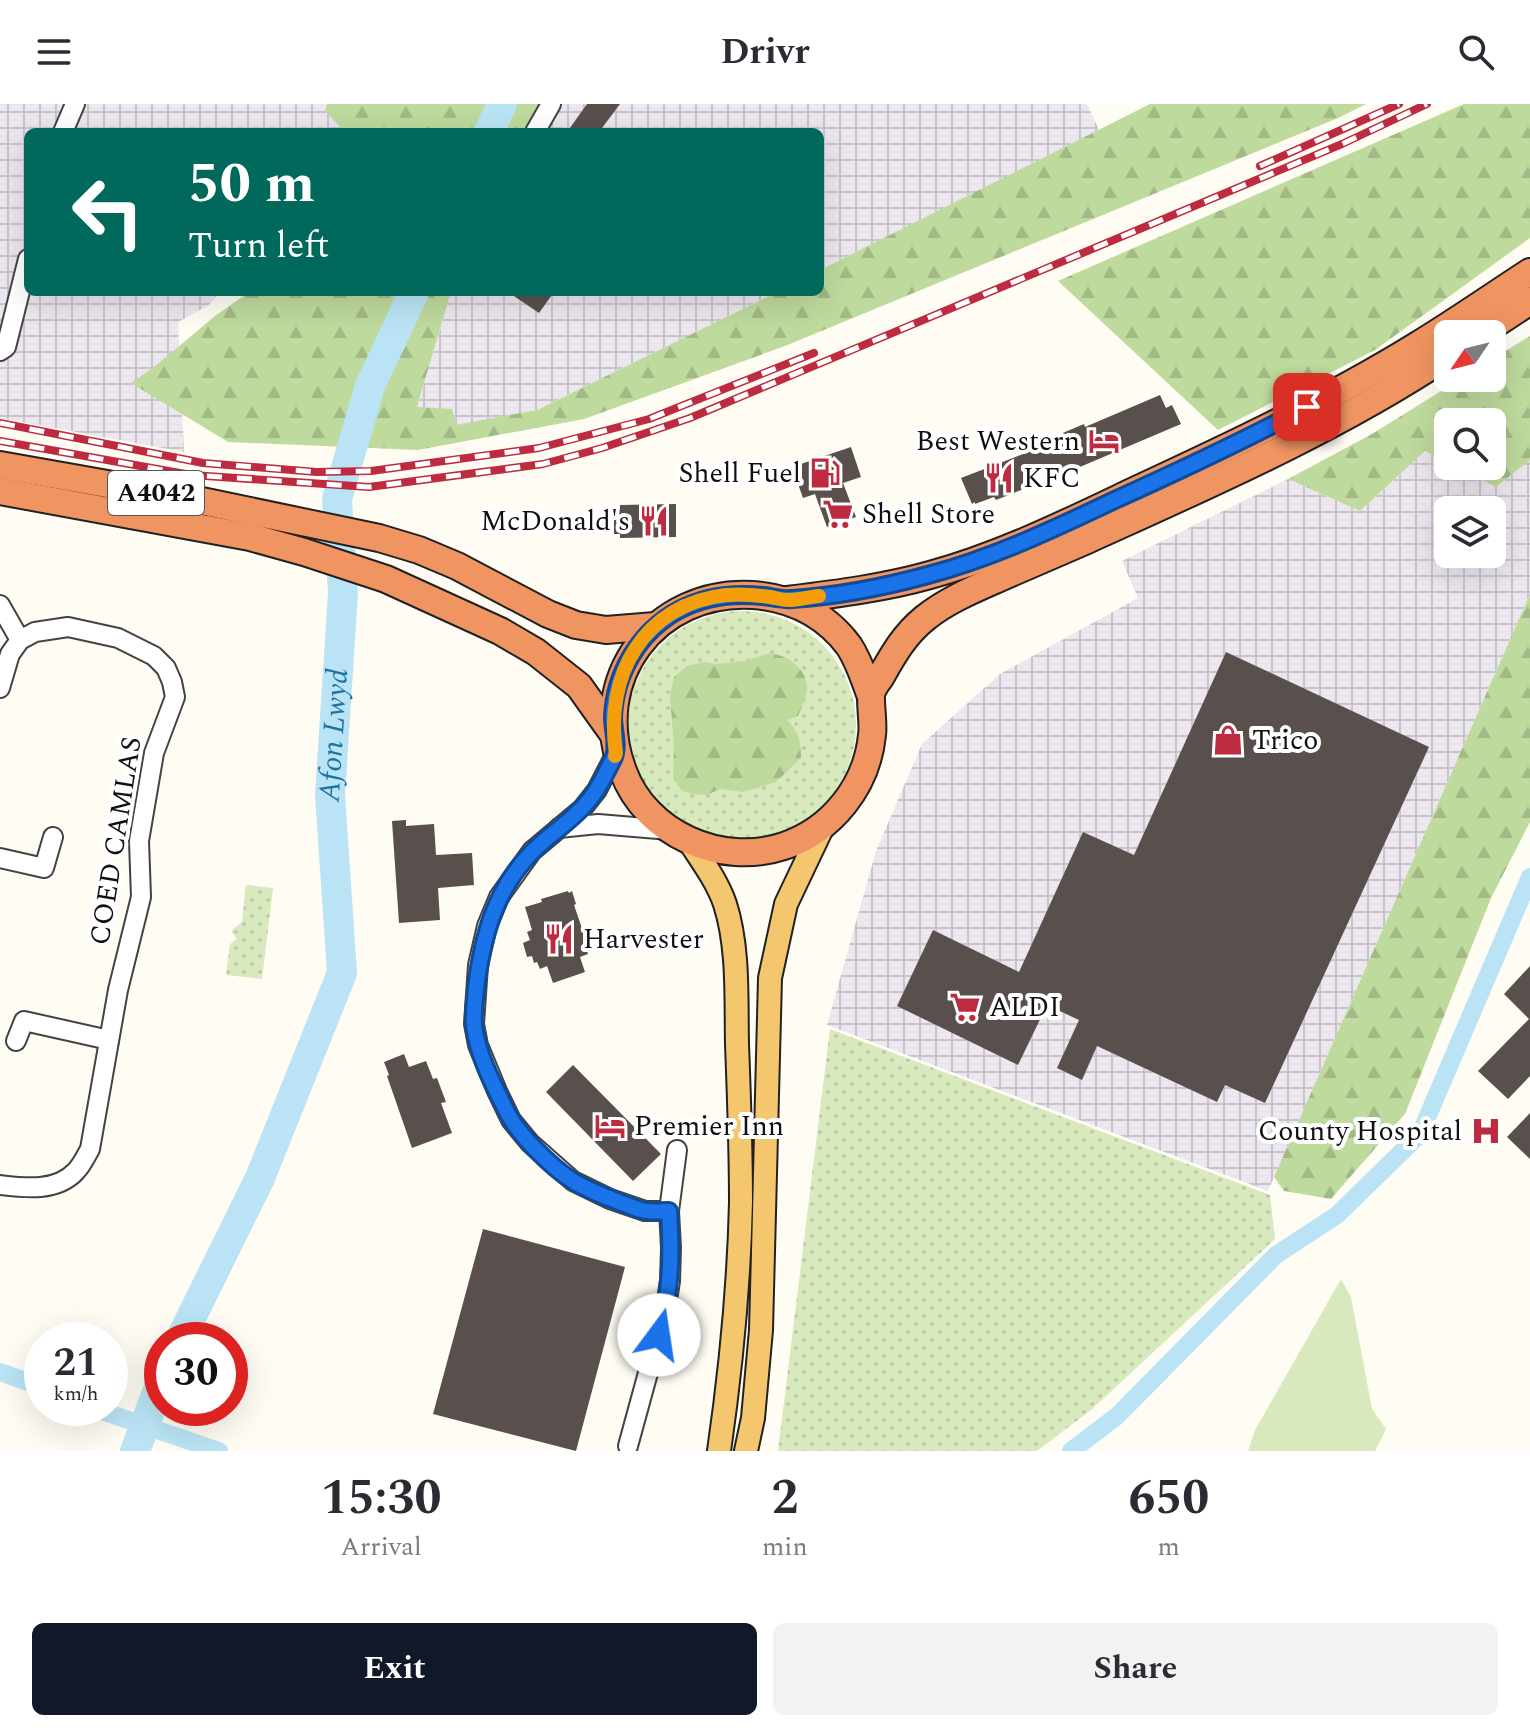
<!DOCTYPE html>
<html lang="en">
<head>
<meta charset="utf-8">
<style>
  :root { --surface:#fff; --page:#f2f2f3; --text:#2b2b33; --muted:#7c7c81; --accent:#111827 }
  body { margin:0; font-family:Spectral,serif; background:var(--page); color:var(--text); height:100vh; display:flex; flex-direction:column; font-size:30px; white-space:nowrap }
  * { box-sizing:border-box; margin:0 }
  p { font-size:26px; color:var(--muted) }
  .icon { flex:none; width:44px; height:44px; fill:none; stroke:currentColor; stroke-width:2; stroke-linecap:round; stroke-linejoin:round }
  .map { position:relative; height:1347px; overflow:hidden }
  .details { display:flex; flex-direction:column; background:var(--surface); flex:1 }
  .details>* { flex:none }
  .banner { position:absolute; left:24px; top:24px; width:800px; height:168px; border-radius:12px; box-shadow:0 8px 32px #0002; background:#00695c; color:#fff; overflow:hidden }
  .needle { width:52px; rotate:235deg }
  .tools { position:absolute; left:1434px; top:216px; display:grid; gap:16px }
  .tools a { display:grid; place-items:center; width:72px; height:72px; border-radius:12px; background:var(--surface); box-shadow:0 8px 32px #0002; font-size:40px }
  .speed { position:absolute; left:24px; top:1218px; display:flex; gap:16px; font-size:40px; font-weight:700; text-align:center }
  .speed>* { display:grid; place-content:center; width:104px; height:104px; border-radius:50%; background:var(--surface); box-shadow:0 8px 32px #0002; line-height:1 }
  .speed small { font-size:20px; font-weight:400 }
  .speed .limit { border:12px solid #d22; background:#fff; color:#111 }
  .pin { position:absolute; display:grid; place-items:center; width:68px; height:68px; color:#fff; margin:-34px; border-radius:16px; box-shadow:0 4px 12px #0006 }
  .me { position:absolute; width:88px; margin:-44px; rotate:14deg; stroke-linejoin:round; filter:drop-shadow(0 0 6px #0008) }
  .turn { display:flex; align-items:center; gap:28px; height:168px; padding:0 32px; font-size:36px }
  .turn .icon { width:104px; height:104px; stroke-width:2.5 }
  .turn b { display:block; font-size:56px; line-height:68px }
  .eta { display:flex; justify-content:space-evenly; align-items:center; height:136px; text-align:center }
  .eta b { font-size:48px; font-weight:700; line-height:56px }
  .primary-button { display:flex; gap:16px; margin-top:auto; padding:16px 32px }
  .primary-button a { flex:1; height:92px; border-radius:12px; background:var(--accent); color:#fff; font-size:32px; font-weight:700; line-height:92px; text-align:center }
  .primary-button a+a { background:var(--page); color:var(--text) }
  header { display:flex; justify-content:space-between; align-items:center; height:104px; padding:0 32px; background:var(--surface); font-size:36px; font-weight:700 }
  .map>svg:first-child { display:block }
</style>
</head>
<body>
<header><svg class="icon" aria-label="menu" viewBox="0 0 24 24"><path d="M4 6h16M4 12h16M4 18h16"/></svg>Drivr<svg class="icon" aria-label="search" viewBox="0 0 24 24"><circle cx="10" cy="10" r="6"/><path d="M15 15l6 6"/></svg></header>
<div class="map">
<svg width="1530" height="1347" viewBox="0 0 1530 1347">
  <defs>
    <pattern id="industrial-grid" width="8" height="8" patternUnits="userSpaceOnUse" patternTransform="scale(2)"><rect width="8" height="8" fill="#ece6ee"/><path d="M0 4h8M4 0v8" fill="none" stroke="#c9c4cb"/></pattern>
    <pattern id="grass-dots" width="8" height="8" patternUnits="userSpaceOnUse" patternTransform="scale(2)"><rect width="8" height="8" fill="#d8e9be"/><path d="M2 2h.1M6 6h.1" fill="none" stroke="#b8c7a2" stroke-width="1.8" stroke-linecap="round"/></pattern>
    <pattern id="forest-firs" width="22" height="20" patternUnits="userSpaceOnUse" patternTransform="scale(2)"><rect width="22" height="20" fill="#beda9d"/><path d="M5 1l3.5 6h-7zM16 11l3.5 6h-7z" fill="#a2ba86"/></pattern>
  </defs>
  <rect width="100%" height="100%" fill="#fffcf4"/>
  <g fill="url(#industrial-grid)" fill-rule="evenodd">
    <path d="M0,0H394L362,28H28V188H220L209,201L178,218L184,348L0,314Z"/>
    <path d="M540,0H1087L1099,26L820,166V28H522Z"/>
    <path d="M451,188H777L537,306L455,322L417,304Z"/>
    <path d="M1425,347L1448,359V362H1455L1496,383L1530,356V490L1268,1087L827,921L876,747L922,640L1000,570L1138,494L1122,457L1288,375L1360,407ZM1448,406H1492V450H1448Z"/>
  </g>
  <g fill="url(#grass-dots)">
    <circle cx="742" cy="621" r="114"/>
    <path d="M246,781L273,784L262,875L226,871L230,840L237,835L231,827L242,818Z"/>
    <path d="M830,925L1270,1091L1275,1135L1091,1306L1037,1347H778Z"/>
  </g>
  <g fill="url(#forest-firs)">
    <path d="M327,0H540L522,28H345L325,7Z"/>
    <path d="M1150,0H1366L1338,14L785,242L584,315L418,346L228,338L131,279L154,263L215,212L249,188H451L417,303L452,305L456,321L537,306L777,188H820V166Z"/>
    <path d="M1464,0H1530V134L1375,246L1218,326L1058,177Z"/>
    <path d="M1530,232V356L1496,383L1455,362H1492V318H1448V359L1425,347L1360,407L1288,375L1372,330L1462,274H1492V255Z"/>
    <path d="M1530,490V718L1491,794L1405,1010L1331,1095L1284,1087L1274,1073Z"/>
    <path d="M770,549C786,551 805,563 807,581C808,591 802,603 798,612L787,616C799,627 801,639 801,654L776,678L743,688L720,685L707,691L693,690L682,687L673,675L674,644L670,591L674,573L687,562L704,558L717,560L744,557Z"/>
  </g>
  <path fill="#d8e9be" d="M1341,1175L1351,1193L1372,1305L1386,1325L1375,1347H1248L1255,1326Z"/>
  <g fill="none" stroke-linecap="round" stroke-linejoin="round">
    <g stroke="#bae4f5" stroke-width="18">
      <path d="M0,1268L42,1283"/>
      <path d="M93,1304L219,1347"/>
      <path d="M1071,1347L1117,1312L1276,1151L1337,1111L1420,1030L1530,773"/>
    </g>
    <g stroke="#bae4f5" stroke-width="30">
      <path d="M489,28L502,0"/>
      <path id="s1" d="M180,1236L260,1074L342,869L330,691L343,489L337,395L370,282L414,188"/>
      <path d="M135,1347L162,1275"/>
    </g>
  </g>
  <g fill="#59504d">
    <path d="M587,0H620L599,28H567Z"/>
    <path d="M508,188H554L539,209Z"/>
    <path d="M1160,291L1166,304L1172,301L1181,320L1054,374L1050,365L1027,374L1031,382L996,396L994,393L975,400V398L972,400L961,374L1041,343L1039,339L1084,320L1085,323Z"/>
    <path d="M851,343L861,373L843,379L856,413L827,423L815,390L803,394L792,363Z"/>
    <path d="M676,400V433L620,434V430H614V405H620V401Z"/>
    <path d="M1226,548L1429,643L1265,999L1225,981L1217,998L1097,942L1082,976L1057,964L1079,916L1047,901L1018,961L897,902L933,826L1019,868L1083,728L1134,751Z"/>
    <path d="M406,716V722L434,720L436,751L472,749L474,781L438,784L440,816L399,819L392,717Z"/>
    <path d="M568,787L569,789L572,787L576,800L574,801L586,836L584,837L588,850L580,853L585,868L553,879L547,862L540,865L537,858L534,859L532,852L527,853L523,839L530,836L527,828L532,826L525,803L542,798L541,795Z"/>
    <path d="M1530,862V972L1508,995L1478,967L1529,915L1504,890Z"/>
    <path d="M404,950L409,963L426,957L433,975L437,974L446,998L441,999L452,1029L412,1044L387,972L389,971L384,958Z"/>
    <path d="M573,961L661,1050L633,1077L546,988Z"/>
    <path d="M1530,1009V1055L1507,1033Z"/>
    <path d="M483,1125L625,1163L576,1347L433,1310Z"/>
  </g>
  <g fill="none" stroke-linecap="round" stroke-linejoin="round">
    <g stroke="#434343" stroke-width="22">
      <g id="minor">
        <path d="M63,28L75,0"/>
        <path d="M535,28L551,0"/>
        <path d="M0,247L6,243L28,155"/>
        <path d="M0,501L20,536"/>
        <path d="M0,584L10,550L20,536L35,528L68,523L118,534L154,552L166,564L172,578L175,593L154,649L139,737L141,793L118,886L90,1045C86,1052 82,1061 76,1067C57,1088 25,1084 0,1081"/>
        <path d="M616,649L597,686L582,705L532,747L499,793L487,822L478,861L474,920L478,941L497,987L511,1016L530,1039L573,1077L610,1095L645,1107H669"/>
        <path d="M559,724L598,720L670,726"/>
        <path d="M0,754L44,764L53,733"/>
        <path d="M16,937L24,917L109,936"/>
        <path d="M628,1342L666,1203L670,1177L671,1144L669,1107L677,1046"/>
      </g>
    </g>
    <g stroke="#212121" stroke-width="26">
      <g id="major">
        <path d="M689,737C702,757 717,777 725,800C739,844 736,895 737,940C739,992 741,1045 741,1098C739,1182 731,1264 719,1347"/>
        <path d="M746,1347L753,1314L761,1226L770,874L786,800L824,720"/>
      </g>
    </g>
    <g stroke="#212121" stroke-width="30">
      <g id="highway">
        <path d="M1480,230L1530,197"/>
        <path d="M0,361L192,395L379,434L419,446L457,462L548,510L576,521L606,526L655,522"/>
        <path d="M0,387L250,433L304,448L386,475L500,527L536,548L579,582L614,631"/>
        <path d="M787,496C835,490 884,484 930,471C1000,452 1067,419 1132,388C1229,343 1327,297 1418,241C1456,218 1493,192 1530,168"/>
        <path d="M870,590C864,574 859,557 849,542C825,510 791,494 753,491C655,485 588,575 623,667C646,730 721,763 784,742C832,726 867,682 872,631C874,619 869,595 872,587C874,582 877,578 880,574C893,551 904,531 925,514C946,497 972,486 997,475C1027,462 1057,449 1087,436C1208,381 1337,325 1448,251"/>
      </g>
    </g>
    <use href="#minor" stroke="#fff" stroke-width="18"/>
    <use href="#major" stroke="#f4c76e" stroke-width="22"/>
    <use href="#highway" stroke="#f09561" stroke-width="26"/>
    <g stroke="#be2b40" stroke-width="8">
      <g id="rail">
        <path d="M1260,62L1399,0"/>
        <path d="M0,319L203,359L317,368L371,367L539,344L649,315L814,249"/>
        <path d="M0,337L191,371L369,383L543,360L602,344L690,314L1342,40L1427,0"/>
      </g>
    </g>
    <use href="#rail" stroke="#fff" stroke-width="5" stroke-dasharray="15" stroke-linecap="butt"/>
  </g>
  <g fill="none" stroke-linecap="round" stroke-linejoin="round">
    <g stroke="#114b97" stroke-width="20">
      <path id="route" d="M659,1231C671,1186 672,1153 669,1107C662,1107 654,1108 647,1107C640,1107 633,1103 627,1101C609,1094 589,1087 573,1077C551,1063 520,1032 508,1010C494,982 478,952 474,922C473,910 475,897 476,885C482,834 495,785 533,747C548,732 567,720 582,704C596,690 604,673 613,655C619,643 613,627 613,613C615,568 640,527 679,506C705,492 734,489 763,492C773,493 782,496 792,495C838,492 884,483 928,471C993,454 1056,424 1117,395C1181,366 1245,336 1307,303"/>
    </g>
    <use href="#route" stroke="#1a73e8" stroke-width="14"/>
    <path stroke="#f59e0b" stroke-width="14" d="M615,652L616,649C604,571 644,500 726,491C740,490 756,491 770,493C776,494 782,496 788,496C798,496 809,493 819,492"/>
  </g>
  <defs>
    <g id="hotel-bare" transform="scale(2.4)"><path d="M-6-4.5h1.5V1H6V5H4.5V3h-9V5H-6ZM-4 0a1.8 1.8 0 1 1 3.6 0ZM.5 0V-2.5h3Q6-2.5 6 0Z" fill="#be2b40" stroke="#fff" stroke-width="2.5" paint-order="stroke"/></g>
    <g id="fuel-bare" transform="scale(2.4)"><path d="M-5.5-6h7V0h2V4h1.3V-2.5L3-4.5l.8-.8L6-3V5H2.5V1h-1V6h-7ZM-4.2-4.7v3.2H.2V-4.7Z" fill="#be2b40" stroke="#fff" stroke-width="2.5" paint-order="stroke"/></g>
    <g id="restaurant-bare" transform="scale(2.4)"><path d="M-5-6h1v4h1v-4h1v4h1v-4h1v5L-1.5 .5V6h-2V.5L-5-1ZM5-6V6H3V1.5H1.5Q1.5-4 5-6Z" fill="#be2b40" stroke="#fff" stroke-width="2.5" paint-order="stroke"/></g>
    <g id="supermarket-bare" transform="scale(2.4)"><path d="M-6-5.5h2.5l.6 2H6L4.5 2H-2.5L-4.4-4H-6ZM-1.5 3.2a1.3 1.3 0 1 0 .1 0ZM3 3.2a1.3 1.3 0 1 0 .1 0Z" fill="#be2b40" stroke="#fff" stroke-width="2.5" paint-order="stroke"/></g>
    <g id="shop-bare" transform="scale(2.4)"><path d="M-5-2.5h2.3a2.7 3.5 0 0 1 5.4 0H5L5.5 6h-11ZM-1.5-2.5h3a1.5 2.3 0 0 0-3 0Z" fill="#be2b40" stroke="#fff" stroke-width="2.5" paint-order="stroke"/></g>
    <g id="hospital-bare" transform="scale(2.4)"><path d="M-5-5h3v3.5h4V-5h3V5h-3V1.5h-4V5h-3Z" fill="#be2b40" stroke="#fff" stroke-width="2.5" paint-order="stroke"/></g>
  </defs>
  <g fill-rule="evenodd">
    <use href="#hotel-bare" x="1104" y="337"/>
    <use href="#fuel-bare" x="825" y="369"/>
    <use href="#restaurant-bare" x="999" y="374"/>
    <use href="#supermarket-bare" x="838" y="410"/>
    <use href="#restaurant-bare" x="654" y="417"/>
    <use href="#shop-bare" x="1228" y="636"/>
    <use href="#restaurant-bare" x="559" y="835"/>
    <use href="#supermarket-bare" x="965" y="903"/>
    <use href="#hotel-bare" x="610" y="1022"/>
    <use href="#hospital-bare" x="1486" y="1027"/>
  </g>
  <g text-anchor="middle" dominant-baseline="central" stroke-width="8" stroke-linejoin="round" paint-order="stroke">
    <rect fill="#fff" stroke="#585858" stroke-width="2" x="108" y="367" width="96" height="44" rx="6"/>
    <g font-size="26" font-weight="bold" fill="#101010">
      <text x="156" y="389">A4042</text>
    </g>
    <g font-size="28" fill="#101010" stroke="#fff" text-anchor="start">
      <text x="1080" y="337" text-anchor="end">Best Western</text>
      <text x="801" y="369" text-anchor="end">Shell Fuel</text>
      <text x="1023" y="374">KFC</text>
      <text x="862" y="410">Shell Store</text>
      <text x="630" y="417" text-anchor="end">McDonald's</text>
      <text x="1252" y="636">Trico</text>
      <text x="583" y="835">Harvester</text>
      <text x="989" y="903">ALDI</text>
      <text x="634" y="1022">Premier Inn</text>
      <text x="1462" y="1027" text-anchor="end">County Hospital</text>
    </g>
    <g font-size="28" fill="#101010" stroke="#fff">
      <text transform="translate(116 737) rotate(-81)">COED CAMLAS</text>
    </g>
    <g font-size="30" font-style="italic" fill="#1c73a0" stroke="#fff">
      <text stroke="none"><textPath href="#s1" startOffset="640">Afon Lwyd</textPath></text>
    </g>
  </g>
</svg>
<div class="tools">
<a><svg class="needle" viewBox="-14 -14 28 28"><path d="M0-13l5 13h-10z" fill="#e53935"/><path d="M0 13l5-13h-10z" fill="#7c7c81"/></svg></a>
<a><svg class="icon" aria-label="search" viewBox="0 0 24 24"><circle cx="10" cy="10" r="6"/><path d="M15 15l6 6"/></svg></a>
<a><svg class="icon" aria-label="layers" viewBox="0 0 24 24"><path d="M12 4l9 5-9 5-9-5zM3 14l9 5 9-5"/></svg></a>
</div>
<div class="speed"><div>21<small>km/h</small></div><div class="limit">30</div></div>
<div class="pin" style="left:1307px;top:303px;background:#d93025"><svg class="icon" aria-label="arrive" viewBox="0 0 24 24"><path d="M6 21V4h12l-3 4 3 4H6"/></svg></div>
<svg class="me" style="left:659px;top:1231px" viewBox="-20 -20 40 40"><circle r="19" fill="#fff"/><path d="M0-13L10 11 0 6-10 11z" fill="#1a73e8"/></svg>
<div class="banner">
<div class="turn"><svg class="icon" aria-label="left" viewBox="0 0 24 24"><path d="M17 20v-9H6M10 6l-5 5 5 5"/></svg><div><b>50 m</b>Turn left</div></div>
</div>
</div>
<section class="details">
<div class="eta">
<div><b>15:30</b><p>Arrival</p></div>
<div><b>2</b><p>min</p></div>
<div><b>650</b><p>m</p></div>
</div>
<div class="primary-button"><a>Exit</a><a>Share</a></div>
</section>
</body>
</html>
